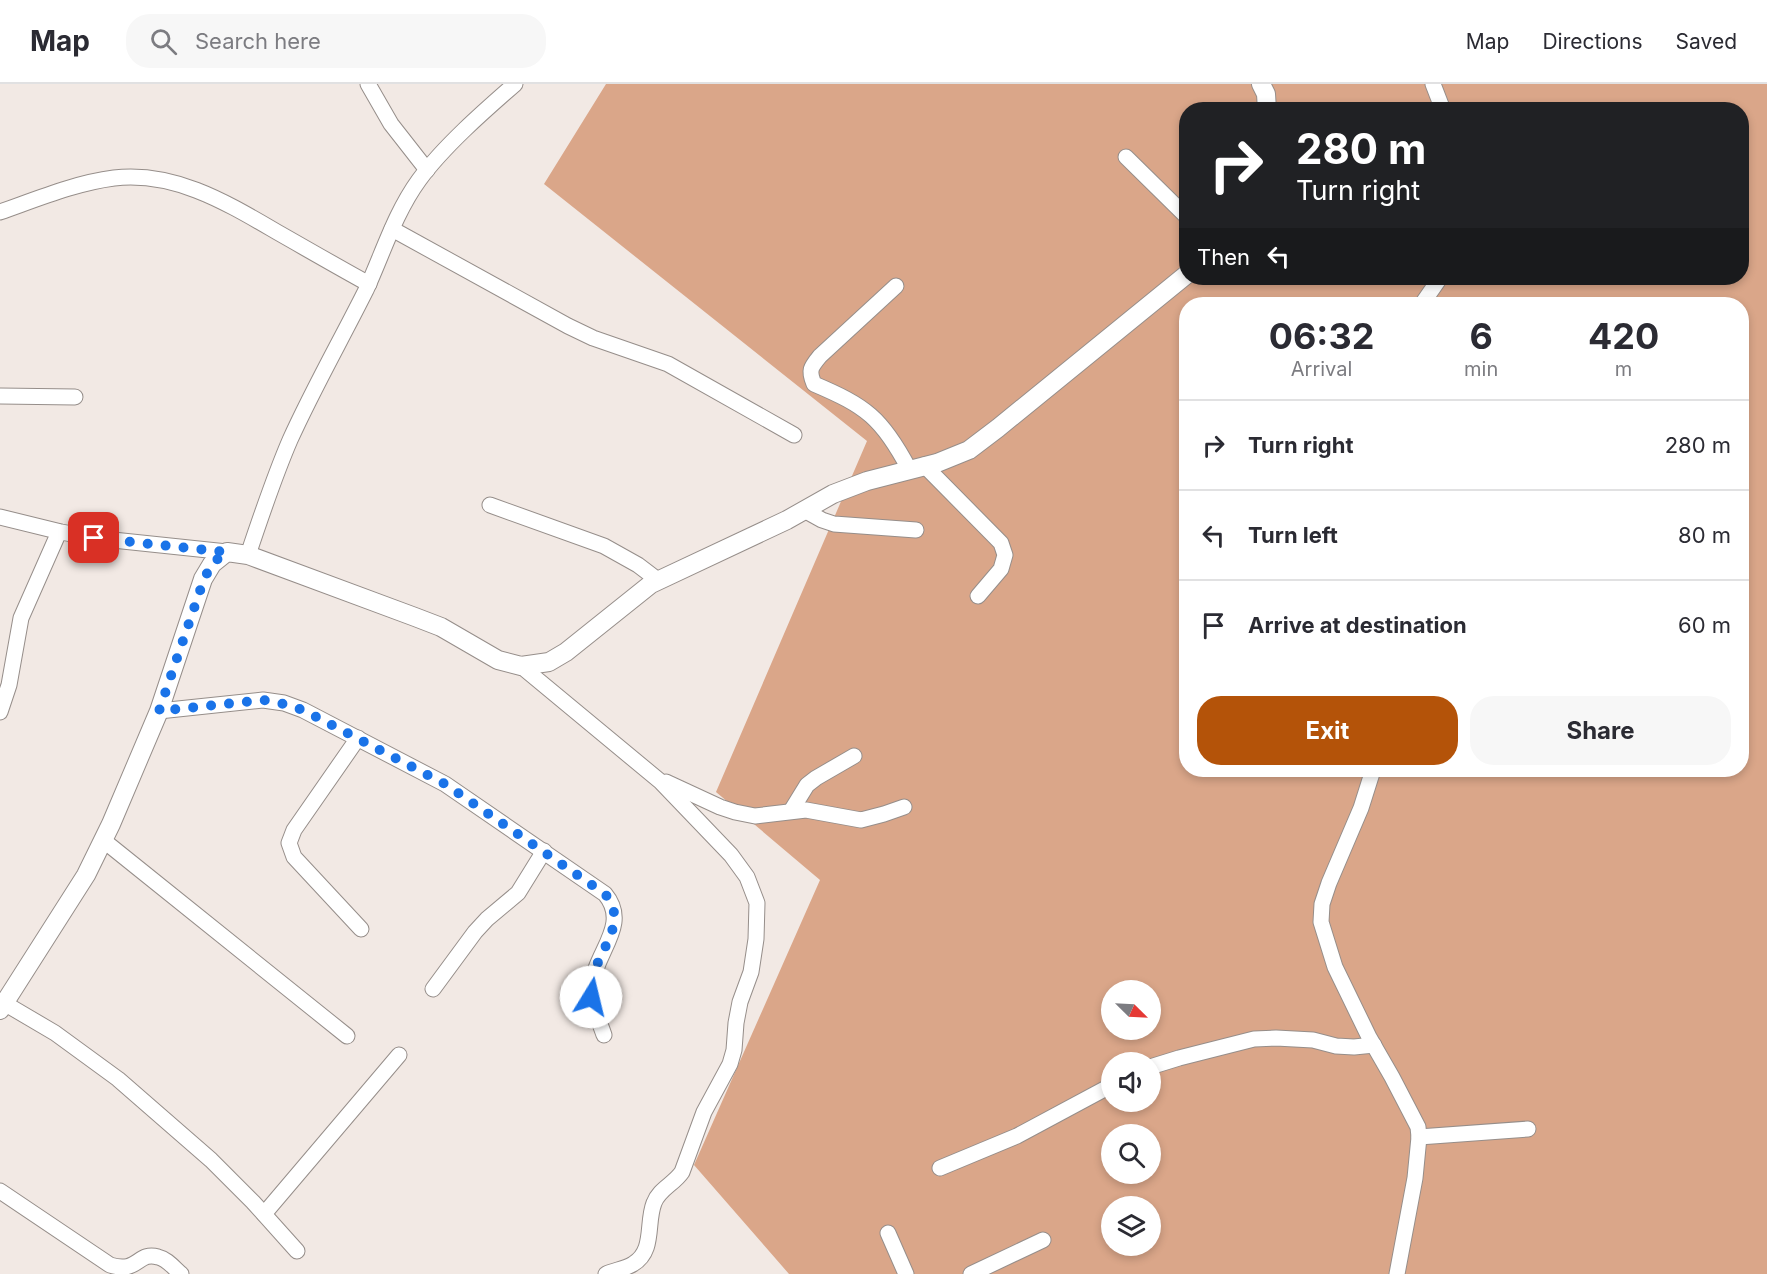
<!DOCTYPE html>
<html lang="en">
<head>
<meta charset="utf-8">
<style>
  :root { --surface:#fff; --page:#f7f7f7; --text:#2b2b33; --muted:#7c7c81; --line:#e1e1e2; --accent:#b45309 }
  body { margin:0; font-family:Inter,sans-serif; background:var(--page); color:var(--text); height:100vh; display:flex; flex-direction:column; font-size:22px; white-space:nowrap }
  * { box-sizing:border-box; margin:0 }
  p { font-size:20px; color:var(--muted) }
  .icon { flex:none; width:33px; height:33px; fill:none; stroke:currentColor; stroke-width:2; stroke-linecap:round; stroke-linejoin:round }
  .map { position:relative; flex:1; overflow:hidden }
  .drawer { position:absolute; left:1179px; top:213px; width:570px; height:480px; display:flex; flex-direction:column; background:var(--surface); border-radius:24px; box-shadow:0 3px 9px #0003 }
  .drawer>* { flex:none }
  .hud { position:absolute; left:1179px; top:18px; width:570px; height:183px; border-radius:24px; box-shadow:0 3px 9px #0003; background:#202124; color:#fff; overflow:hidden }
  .needle { width:39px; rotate:114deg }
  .tools { position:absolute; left:1101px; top:896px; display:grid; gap:12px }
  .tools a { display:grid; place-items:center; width:60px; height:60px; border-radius:50%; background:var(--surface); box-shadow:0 3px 9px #0003; font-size:30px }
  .pin { position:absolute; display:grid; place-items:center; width:51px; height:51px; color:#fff; margin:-26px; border-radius:12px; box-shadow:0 3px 9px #0006 }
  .me { position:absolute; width:66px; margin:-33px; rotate:9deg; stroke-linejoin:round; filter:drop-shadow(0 0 4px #0008) }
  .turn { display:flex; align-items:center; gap:21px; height:126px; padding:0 18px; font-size:27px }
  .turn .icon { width:78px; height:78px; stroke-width:2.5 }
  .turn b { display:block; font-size:42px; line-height:51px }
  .then { display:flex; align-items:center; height:57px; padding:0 18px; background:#0003; gap:12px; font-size:22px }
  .eta { display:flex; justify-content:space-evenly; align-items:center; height:102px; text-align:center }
  .eta b { font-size:36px; font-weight:700; line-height:42px }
  .cta { display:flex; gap:12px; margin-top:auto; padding:12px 18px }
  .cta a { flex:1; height:69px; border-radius:24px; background:var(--accent); color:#fff; font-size:24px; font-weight:700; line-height:69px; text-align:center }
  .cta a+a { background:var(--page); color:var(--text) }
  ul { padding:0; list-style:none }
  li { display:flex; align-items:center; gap:18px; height:90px; padding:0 18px; border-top:2px solid var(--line) }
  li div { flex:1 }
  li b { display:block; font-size:22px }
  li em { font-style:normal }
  header { display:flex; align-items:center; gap:36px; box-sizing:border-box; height:84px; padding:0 30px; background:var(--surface); border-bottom:2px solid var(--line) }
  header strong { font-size:28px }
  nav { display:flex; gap:33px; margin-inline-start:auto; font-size:21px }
  .search { width:420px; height:54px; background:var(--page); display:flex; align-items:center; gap:15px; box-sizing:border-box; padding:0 21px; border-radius:24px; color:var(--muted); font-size:22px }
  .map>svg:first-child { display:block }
</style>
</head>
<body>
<header>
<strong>Map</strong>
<div class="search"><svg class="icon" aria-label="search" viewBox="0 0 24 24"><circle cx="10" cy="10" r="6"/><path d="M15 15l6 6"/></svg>Search here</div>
<nav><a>Map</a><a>Directions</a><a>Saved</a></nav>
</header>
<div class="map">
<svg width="1767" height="1190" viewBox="0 0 1767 1190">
  <rect width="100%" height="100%" fill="#f2e9e4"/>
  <path fill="#daa689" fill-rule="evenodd" d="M606,0H1767V1190H789L694,1081L820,796L716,708L867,357L544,100ZM1186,26H1742V194H1186ZM1186,220H1742V686H1186ZM1112,906H1150V945H1112ZM1112,978H1150V1017H1112ZM1112,1050H1150V1089H1112ZM1112,1122H1150V1161H1112Z"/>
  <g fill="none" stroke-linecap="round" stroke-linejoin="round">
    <g stroke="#968e8a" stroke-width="17">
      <g id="minor">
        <path d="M368,0L391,40L427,86"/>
        <path d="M1433,0L1443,26"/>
        <path d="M1126,73L1186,132"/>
        <path d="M0,128C37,115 75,99 114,94C175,87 227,119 277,148C307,165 338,183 369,200"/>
        <path d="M392,145L568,242L593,254L668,280L794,351"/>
        <path d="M896,202L820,272C811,283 808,286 814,300C866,322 882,334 909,385"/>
        <path d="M1422,220L1440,194"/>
        <path d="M0,312L75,313"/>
        <path d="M924,381L1001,459L1005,471L1001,485L978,512"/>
        <path d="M490,421L604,462L638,481L659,497"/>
        <path d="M804,426L822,436L834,440L916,446"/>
        <path d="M0,433L61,448L94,454L227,468"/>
        <path d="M248,471C261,432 274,393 290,356C313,305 341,256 366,206C383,169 395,129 419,96C443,63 484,27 515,0"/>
        <path d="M521,582L661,698L731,771L747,793L757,819L756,855L751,888L740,918L736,939L734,966L730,980L704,1028L682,1088C674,1100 659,1105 654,1119C646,1139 655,1167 633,1180C625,1185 615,1186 606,1190"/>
        <path d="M159,627L263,616L284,619L303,626L445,700L605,810C631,841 594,869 592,902C590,918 599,936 604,951"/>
        <path d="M0,628L9,601L21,534L59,448"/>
        <path d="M358,654L294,746L289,759L294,773L361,845"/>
        <path d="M1373,686L1361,724L1329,799L1322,820L1321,838L1335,883L1369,953L1392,993L1418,1043L1419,1053L1415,1094L1397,1190"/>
        <path d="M666,698L720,723L735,728L755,732L806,726L861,736L884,730L904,723"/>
        <path d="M791,727L807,701L816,694L854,672"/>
        <path d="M103,756L347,952"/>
        <path d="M433,905L475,848L487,835L518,809L544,767"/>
        <path d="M4,919L55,949L118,995L211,1076L253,1118L297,1167"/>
        <path d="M1150,983L1179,974L1254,955L1276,954L1313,956L1336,962L1354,963L1374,961"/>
        <path d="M1419,1053L1528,1045"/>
        <path d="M940,1084L1017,1052L1112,1001"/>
        <path d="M0,1107L110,1181C139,1190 137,1167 158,1173C167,1175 174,1184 181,1190"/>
        <path d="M264,1130L399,971"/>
        <path d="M888,1149L906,1190"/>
        <path d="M971,1190L1043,1156"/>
      </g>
    </g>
    <g stroke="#968e8a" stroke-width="20">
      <g id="tertiary">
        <path d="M1261,0L1266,10L1267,26"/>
        <path d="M0,926L86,791L111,740L159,627L203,495L212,480L227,468L248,471L415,533L441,543L498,576L521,582L549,578L566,568L651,500L787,436L833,410L867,397L937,379L969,366L998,344L1186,191"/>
      </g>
    </g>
    <use href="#minor" stroke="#fff" stroke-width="15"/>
    <use href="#tertiary" stroke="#fff" stroke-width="18"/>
  </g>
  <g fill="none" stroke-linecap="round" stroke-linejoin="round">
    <path stroke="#1a73e8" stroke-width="10" stroke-dasharray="0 18" d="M94,454L226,468L212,480L204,495L159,627L263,616L284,620L303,626L445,700L605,810C628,837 602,862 594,889C591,897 591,905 591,913"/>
  </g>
</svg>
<div class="tools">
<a><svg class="needle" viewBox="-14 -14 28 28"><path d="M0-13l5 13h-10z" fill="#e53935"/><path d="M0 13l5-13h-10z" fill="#7c7c81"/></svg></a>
<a><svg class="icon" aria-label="sound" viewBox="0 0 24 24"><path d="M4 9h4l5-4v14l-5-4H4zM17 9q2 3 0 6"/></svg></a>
<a><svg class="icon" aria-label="search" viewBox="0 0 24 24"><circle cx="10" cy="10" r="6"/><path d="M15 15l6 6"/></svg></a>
<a><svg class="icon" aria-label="layers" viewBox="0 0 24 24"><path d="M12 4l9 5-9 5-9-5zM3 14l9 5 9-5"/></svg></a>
</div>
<div class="pin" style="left:94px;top:454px;background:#d93025"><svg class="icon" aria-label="arrive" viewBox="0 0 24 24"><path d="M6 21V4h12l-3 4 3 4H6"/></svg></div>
<svg class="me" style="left:591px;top:913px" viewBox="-20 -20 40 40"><circle r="19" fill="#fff"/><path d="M0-13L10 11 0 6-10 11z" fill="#1a73e8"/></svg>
<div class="hud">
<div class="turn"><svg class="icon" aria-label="right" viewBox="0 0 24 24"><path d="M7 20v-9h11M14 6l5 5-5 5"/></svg><div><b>280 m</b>Turn right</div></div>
<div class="then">Then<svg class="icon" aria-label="left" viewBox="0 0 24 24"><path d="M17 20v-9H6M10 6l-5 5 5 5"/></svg></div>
</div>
<section class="drawer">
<div class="eta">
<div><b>06:32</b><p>Arrival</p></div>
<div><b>6</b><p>min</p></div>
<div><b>420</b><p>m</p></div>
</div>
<ul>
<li><svg class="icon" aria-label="right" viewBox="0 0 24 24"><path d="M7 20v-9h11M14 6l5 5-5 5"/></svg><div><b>Turn right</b></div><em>280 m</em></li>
<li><svg class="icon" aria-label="left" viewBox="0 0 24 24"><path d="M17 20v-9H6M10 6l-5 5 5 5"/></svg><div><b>Turn left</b></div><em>80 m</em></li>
<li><svg class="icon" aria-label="arrive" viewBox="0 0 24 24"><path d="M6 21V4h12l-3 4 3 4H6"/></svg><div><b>Arrive at destination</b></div><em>60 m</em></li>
</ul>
<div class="cta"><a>Exit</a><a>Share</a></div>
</section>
</div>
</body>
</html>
